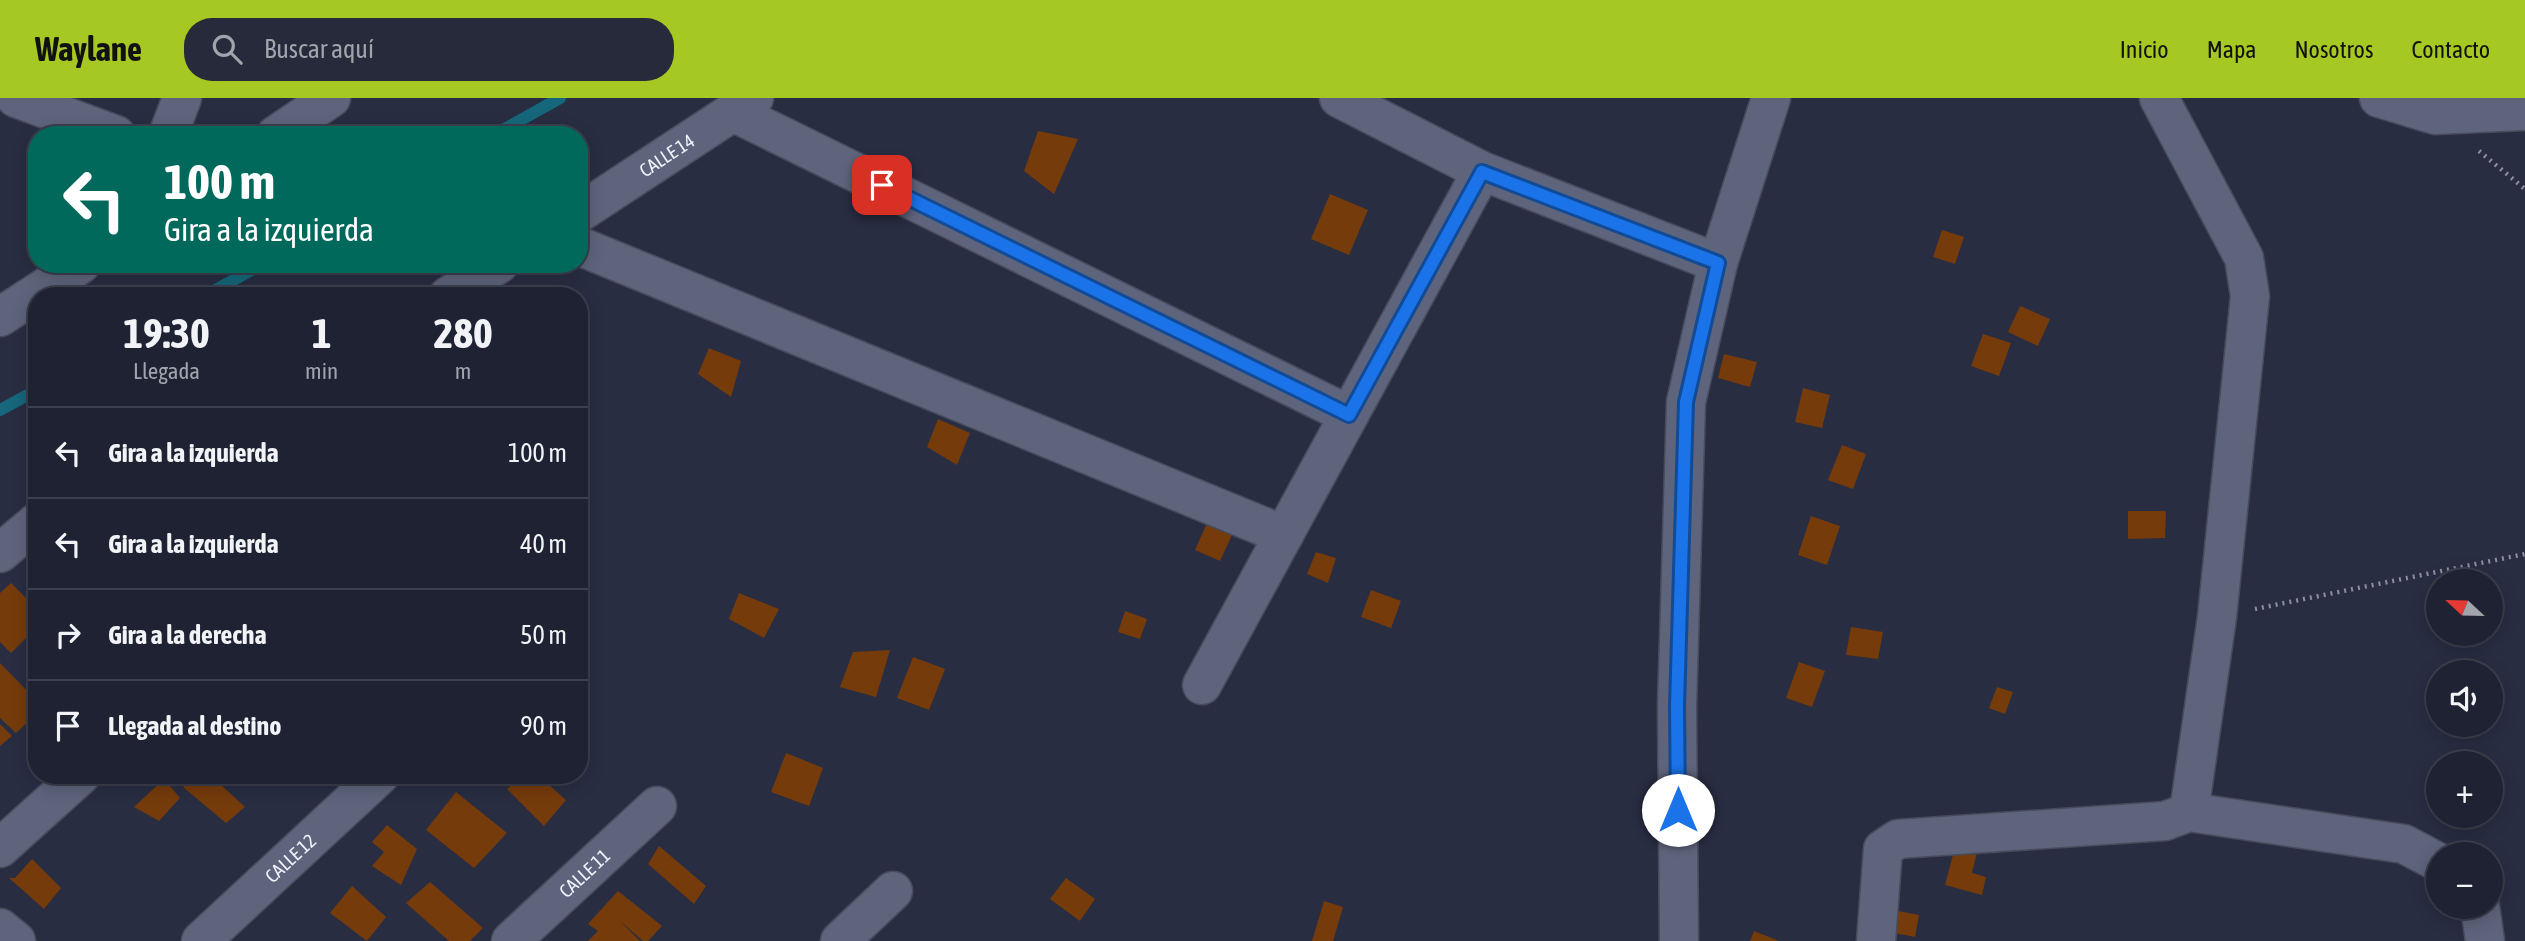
<!DOCTYPE html>
<html lang="es">
<head>
<meta charset="utf-8">
<style>
  :root { --surface:#1e2232; --page:#262a3a; --text:#f1f3f6; --muted:#a1a4ac; --line:#3c3f4d; --accent:#a6c822 }
  body { margin:0; font-family:"Asap Condensed",sans-serif; background:var(--page); color:var(--text); height:100vh; display:flex; flex-direction:column; font-size:26px; white-space:nowrap }
  * { box-sizing:border-box; margin:0 }
  p { font-size:23px; color:var(--muted) }
  .icon { flex:none; width:38px; height:38px; fill:none; stroke:currentColor; stroke-width:2; stroke-linecap:round; stroke-linejoin:round }
  .map { position:relative; flex:1; overflow:hidden }
  .panel { position:absolute; left:28px; top:189px; width:560px; height:497px; display:flex; flex-direction:column; background:var(--surface); border-radius:28px; box-shadow:0 4px 18px #0003,0 0 0 2px var(--line) }
  .panel>* { flex:none }
  .hud { position:absolute; left:28px; top:28px; width:560px; height:147px; border-radius:28px; box-shadow:0 4px 18px #0003,0 0 0 2px var(--line); background:#00695c; color:#fff; overflow:hidden }
  .needle { width:46px; rotate:292deg }
  .controls { position:absolute; left:2426px; top:471px; display:grid; gap:14px }
  .controls a { display:grid; place-items:center; width:77px; height:77px; border-radius:50%; background:var(--surface); box-shadow:0 4px 18px #0003,0 0 0 2px var(--line); font-size:35px }
  .pin { position:absolute; display:grid; place-items:center; width:60px; height:60px; color:#fff; margin:-30px; border-radius:14px; box-shadow:0 4px 10px #0006 }
  .me { position:absolute; width:77px; margin:-38px; rotate:0deg; stroke-linejoin:round; filter:drop-shadow(0 0 5px #0008) }
  .turn { display:flex; align-items:center; gap:24px; height:147px; padding:0 21px; font-size:32px }
  .turn .icon { width:91px; height:91px; stroke-width:2.5 }
  .turn b { display:block; font-size:49px; line-height:60px }
  .eta { display:flex; justify-content:space-evenly; align-items:center; height:119px; text-align:center }
  .eta b { font-size:42px; font-weight:700; line-height:49px }
  ul { padding:0; list-style:none }
  li { display:flex; align-items:center; gap:21px; height:91px; padding:0 21px; border-top:2px solid var(--line) }
  li div { flex:1 }
  li b { display:block; font-size:26px }
  li em { font-style:normal }
  header { display:flex; align-items:center; gap:42px; box-sizing:border-box; height:98px; padding:0 35px; background:var(--accent); color:#111 }
  header strong { font-size:33px }
  nav { display:flex; gap:38px; margin-inline-start:auto; font-size:24px }
  .search { width:490px; height:63px; background:var(--page); display:flex; align-items:center; gap:18px; box-sizing:border-box; padding:0 24px; border-radius:28px; color:var(--muted); font-size:26px }
  .map>svg:first-child { display:block }
</style>
</head>
<body>
<header>
<strong>Waylane</strong>
<div class="search"><svg class="icon" aria-label="search" viewBox="0 0 24 24"><circle cx="10" cy="10" r="6"/><path d="M15 15l6 6"/></svg>Buscar aquí</div>
<nav><a>Inicio</a><a>Mapa</a><a>Nosotros</a><a>Contacto</a></nav>
</header>
<div class="map">
<svg width="2525" height="843" viewBox="0 0 2525 843">
  <rect width="100%" height="100%" fill="#282d42"/>
  <g fill="none" stroke-linecap="round" stroke-linejoin="round">
    <g stroke="#16677b" stroke-width="12">
      <path d="M494,37L560,0"/>
      <path d="M205,198L262,166"/>
      <path d="M0,312L37,292"/>
    </g>
  </g>
  <g fill="#753b0b">
    <path d="M1038,33L1078,41L1054,96L1024,73Z"/>
    <path d="M1330,96L1368,112L1349,157L1311,141Z"/>
    <path d="M1942,132L1964,139L1955,166L1933,159Z"/>
    <path d="M2020,208L2050,221L2038,248L2008,234Z"/>
    <path d="M1983,236L2011,245L1999,278L1971,268Z"/>
    <path d="M709,250L741,263L731,299L698,276Z"/>
    <path d="M1724,256L1757,264L1750,289L1718,280Z"/>
    <path d="M1803,290L1830,297L1822,330L1795,324Z"/>
    <path d="M938,321L970,335L957,367L927,349Z"/>
    <path d="M1842,347L1866,356L1853,391L1828,382Z"/>
    <path d="M2128,413H2166L2165,440L2128,441Z"/>
    <path d="M1811,418L1840,428L1827,467L1798,457Z"/>
    <path d="M1207,425L1232,437L1220,463L1195,452Z"/>
    <path d="M1316,454L1336,460L1328,485L1307,476Z"/>
    <path d="M11,485L37,511V529L11,555L0,544V495Z"/>
    <path d="M1371,492L1401,503L1391,530L1361,519Z"/>
    <path d="M739,495L779,511L764,540L729,521Z"/>
    <path d="M1125,513L1147,521L1140,541L1118,534Z"/>
    <path d="M1851,529L1883,534L1878,561L1846,557Z"/>
    <path d="M890,552L876,599L840,589L853,554Z"/>
    <path d="M913,559L945,571L929,612L897,600Z"/>
    <path d="M1799,564L1825,573L1812,609L1786,600Z"/>
    <path d="M0,565L37,603V616L16,635L0,620Z"/>
    <path d="M1997,589L2013,594L2005,616L1989,610Z"/>
    <path d="M0,626L12,638L0,648Z"/>
    <path d="M786,655L823,670L809,708L771,694Z"/>
    <path d="M196,677H210L245,709L226,725L183,689Z"/>
    <path d="M523,677H538L566,702L544,728L507,691Z"/>
    <path d="M164,681L180,700L159,723L134,709Z"/>
    <path d="M456,694L507,735L474,770L426,732Z"/>
    <path d="M387,727L417,751L401,787L372,768L384,754L372,744Z"/>
    <path d="M1956,745L1978,750L1972,775L1986,779L1982,797L1945,787Z"/>
    <path d="M659,748L706,788L694,806L648,766Z"/>
    <path d="M32,761L61,790L44,811L9,780H15Z"/>
    <path d="M1066,780L1095,801L1080,823L1050,801Z"/>
    <path d="M430,784L483,830L470,843H449L406,805Z"/>
    <path d="M352,788L386,819L367,843L330,815Z"/>
    <path d="M618,793L662,828L648,843H643L620,823L640,843H588L598,833L588,826Z"/>
    <path d="M1324,803L1343,809L1333,843H1312Z"/>
    <path d="M1898,813L1919,817L1915,839L1894,835Z"/>
    <path d="M1754,833L1779,843H1750Z"/>
  </g>
  <g fill="none" stroke-linecap="round" stroke-linejoin="round">
    <g stroke="#474b5c" stroke-width="41">
      <g id="minor">
        <path d="M16,0L116,37"/>
        <path d="M1339,0L1482,73L1718,165"/>
        <path d="M2159,0L2244,160L2250,198L2217,519L2189,714"/>
        <path d="M2379,0L2435,17L2525,13"/>
        <path d="M735,15L1349,317"/>
        <path d="M168,37L182,0"/>
        <path d="M276,37L331,0"/>
        <path id="s1" d="M579,115L754,0"/>
        <path d="M579,148L1284,437"/>
        <path d="M448,198L499,166"/>
        <path d="M0,219L81,166"/>
        <path d="M0,455L37,424"/>
        <path d="M1202,587L1482,73"/>
        <path d="M0,750L81,677"/>
        <path d="M2480,808L2485,843"/>
        <path d="M0,830L16,843"/>
        <path id="s2" d="M201,843L380,677"/>
        <path id="s3" d="M511,843L657,708"/>
        <path d="M840,843L893,793"/>
        <path d="M1679,843L1677,608L1686,304L1718,165L1771,0"/>
        <path d="M1876,843L1883,751L1898,741L2165,723L2189,714L2404,746L2438,764"/>
      </g>
    </g>
    <g stroke="#8b8f9f" stroke-width="4.5" stroke-dasharray="2 5" stroke-linecap="butt">
      <path d="M2479,53L2525,91"/>
      <path d="M2255,511L2525,456"/>
    </g>
    <use href="#minor" stroke="#5e647c" stroke-width="38"/>
  </g>
  <g fill="none" stroke-linecap="round" stroke-linejoin="round">
    <g stroke="#114b97" stroke-width="18">
      <path id="route" d="M882,87L1349,317L1482,74L1718,165L1686,304L1677,608L1678,712"/>
    </g>
    <use href="#route" stroke="#1a73e8" stroke-width="12"/>
  </g>
  <g text-anchor="middle" dominant-baseline="central" stroke-width="6" stroke-linejoin="round" paint-order="stroke">
    <g font-size="19" fill="#f0f4ff" stroke="#13161f">
      <text stroke="none"><textPath href="#s1" startOffset="105">CALLE 14</textPath></text>
      <text stroke="none"><textPath href="#s2" startOffset="122">CALLE 12</textPath></text>
      <text stroke="none"><textPath href="#s3" startOffset="100">CALLE 11</textPath></text>
    </g>
  </g>
</svg>
<div class="controls">
<a><svg class="needle" viewBox="-14 -14 28 28"><path d="M0-13l5 13h-10z" fill="#e53935"/><path d="M0 13l5-13h-10z" fill="#a1a4ac"/></svg></a>
<a><svg class="icon" aria-label="sound" viewBox="0 0 24 24"><path d="M4 9h4l5-4v14l-5-4H4zM17 9q2 3 0 6"/></svg></a>
<a>+</a>
<a>−</a>
</div>
<div class="pin" style="left:882px;top:87px;background:#d93025"><svg class="icon" aria-label="arrive" viewBox="0 0 24 24"><path d="M6 21V4h12l-3 4 3 4H6"/></svg></div>
<svg class="me" style="left:1678px;top:712px" viewBox="-20 -20 40 40"><circle r="19" fill="#fff"/><path d="M0-13L10 11 0 6-10 11z" fill="#1a73e8"/></svg>
<div class="hud">
<div class="turn"><svg class="icon" aria-label="left" viewBox="0 0 24 24"><path d="M17 20v-9H6M10 6l-5 5 5 5"/></svg><div><b>100 m</b>Gira a la izquierda</div></div>
</div>
<section class="panel">
<div class="eta">
<div><b>19:30</b><p>Llegada</p></div>
<div><b>1</b><p>min</p></div>
<div><b>280</b><p>m</p></div>
</div>
<ul>
<li><svg class="icon" aria-label="left" viewBox="0 0 24 24"><path d="M17 20v-9H6M10 6l-5 5 5 5"/></svg><div><b>Gira a la izquierda</b></div><em>100 m</em></li>
<li><svg class="icon" aria-label="left" viewBox="0 0 24 24"><path d="M17 20v-9H6M10 6l-5 5 5 5"/></svg><div><b>Gira a la izquierda</b></div><em>40 m</em></li>
<li><svg class="icon" aria-label="right" viewBox="0 0 24 24"><path d="M7 20v-9h11M14 6l5 5-5 5"/></svg><div><b>Gira a la derecha</b></div><em>50 m</em></li>
<li><svg class="icon" aria-label="arrive" viewBox="0 0 24 24"><path d="M6 21V4h12l-3 4 3 4H6"/></svg><div><b>Llegada al destino</b></div><em>90 m</em></li>
</ul>
</section>
</div>
</body>
</html>
